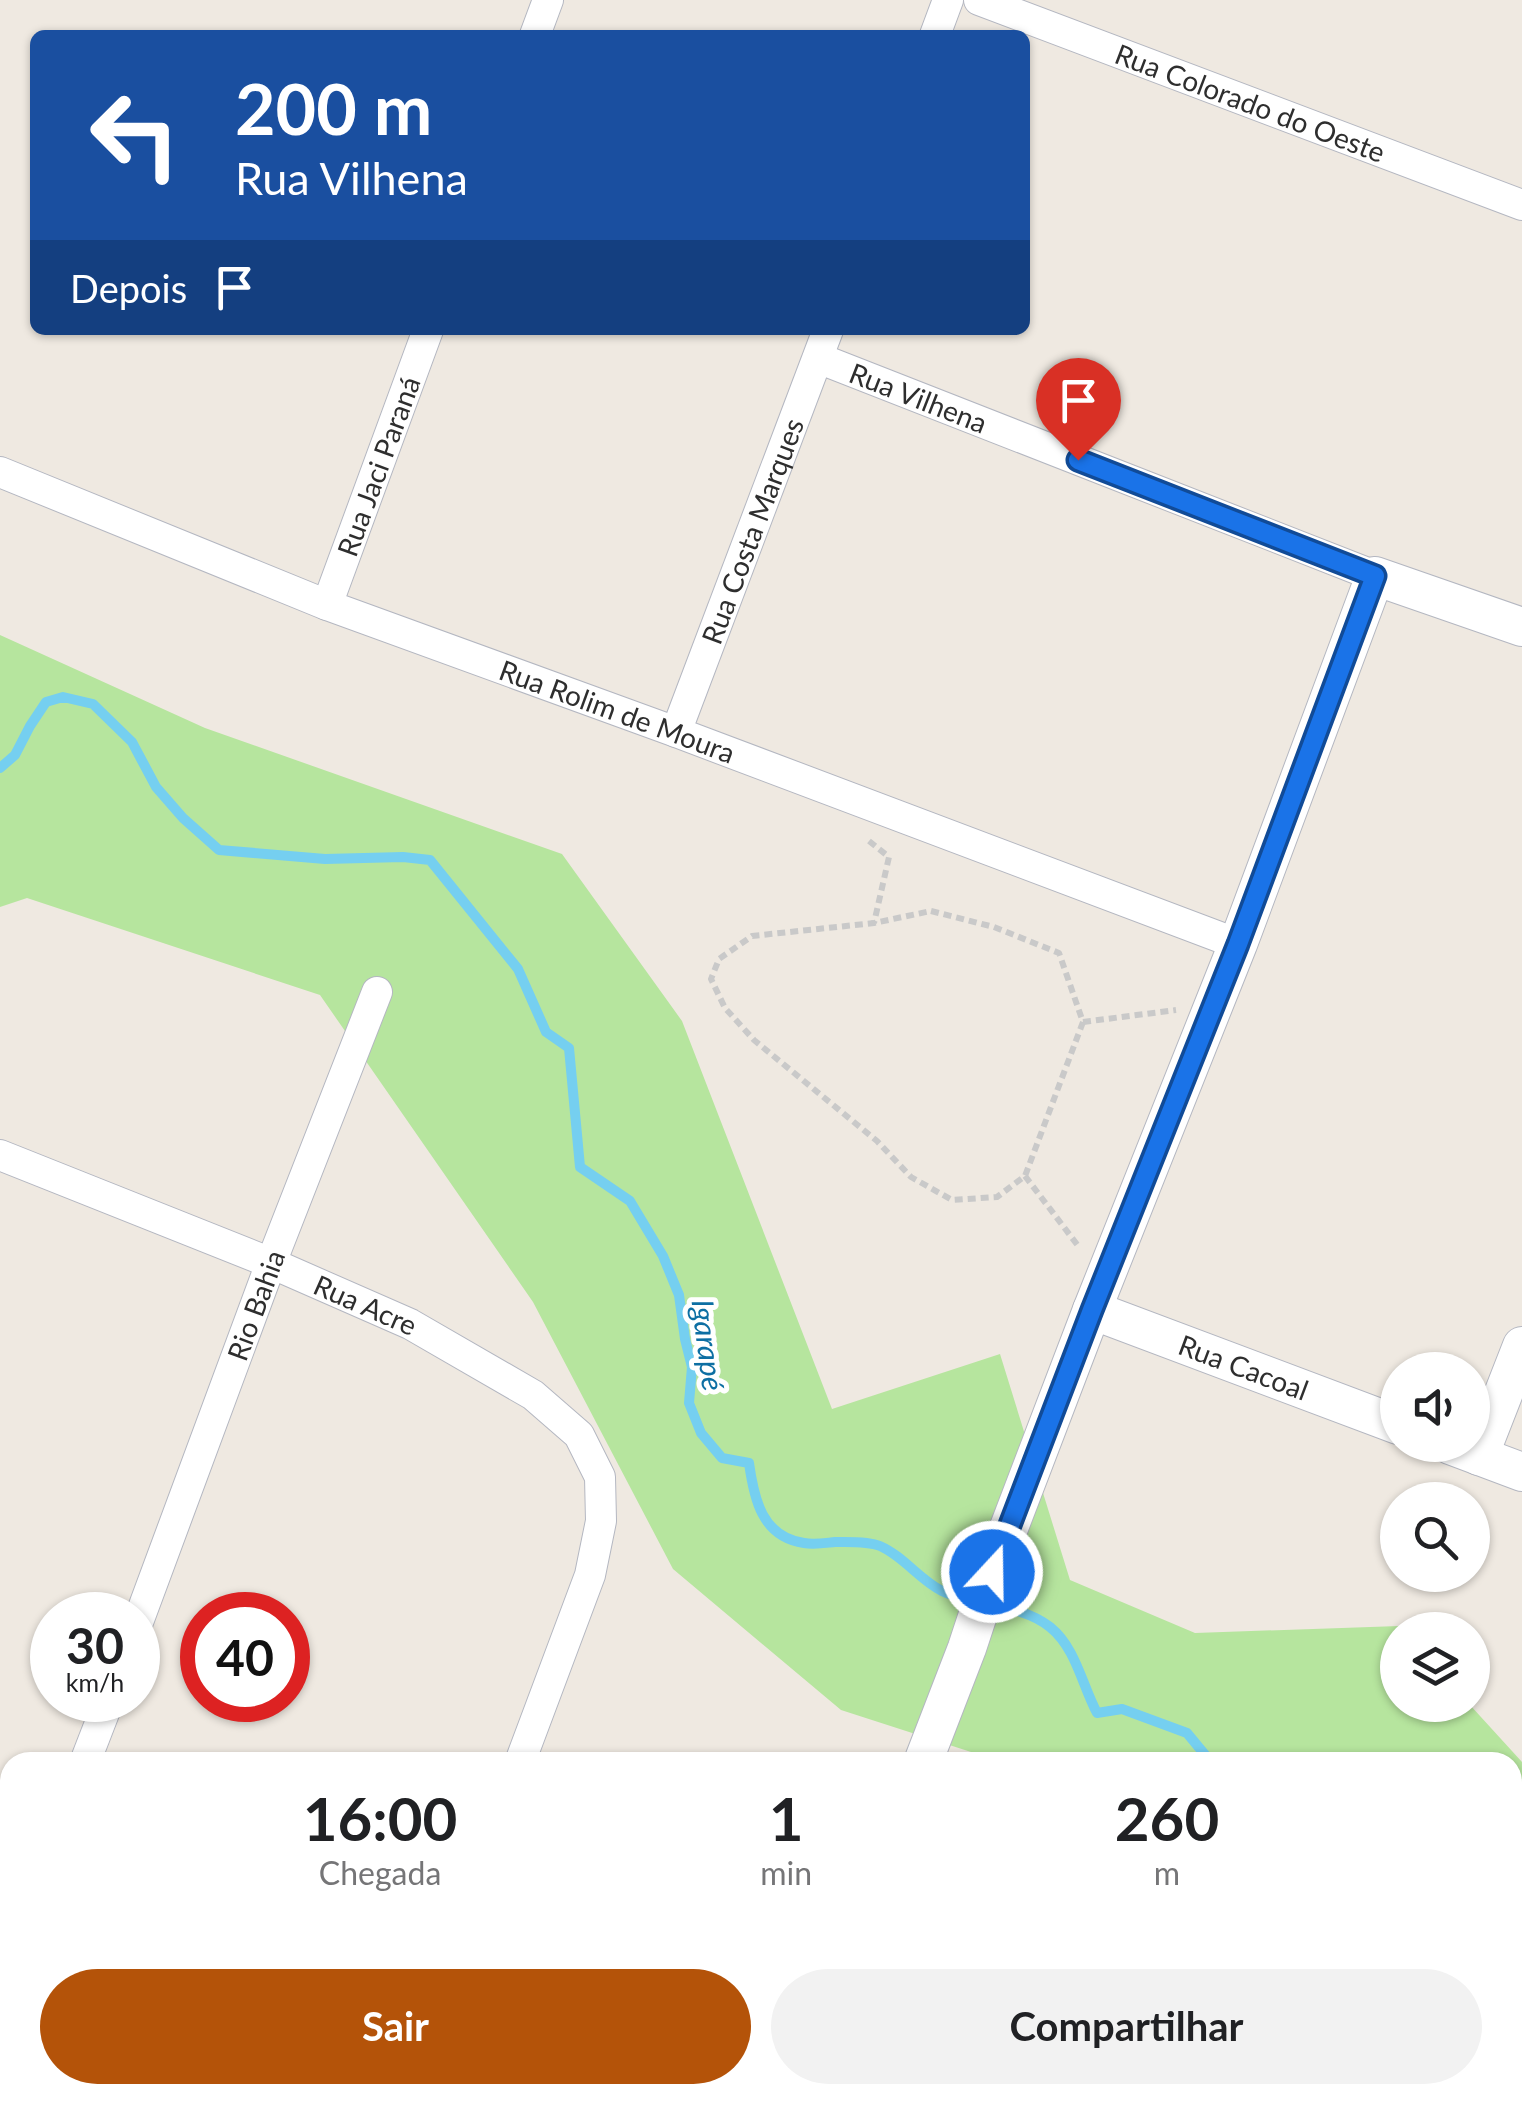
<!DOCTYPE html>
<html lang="pt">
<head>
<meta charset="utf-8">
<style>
  :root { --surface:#fff; --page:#f2f2f2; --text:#202124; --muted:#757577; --accent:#b45309 }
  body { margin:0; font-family:Lato,sans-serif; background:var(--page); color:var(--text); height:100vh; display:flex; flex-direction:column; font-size:38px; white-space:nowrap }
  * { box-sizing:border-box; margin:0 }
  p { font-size:32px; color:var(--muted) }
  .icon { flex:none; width:55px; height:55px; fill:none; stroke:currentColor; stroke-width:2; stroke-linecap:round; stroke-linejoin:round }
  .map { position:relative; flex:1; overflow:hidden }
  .side { position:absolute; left:0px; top:1752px; width:1522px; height:352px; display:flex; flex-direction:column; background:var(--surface); border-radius:30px 30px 0 0; box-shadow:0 2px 8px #0004 }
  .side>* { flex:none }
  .top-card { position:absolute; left:30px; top:30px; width:1000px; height:305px; border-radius:15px; box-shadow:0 2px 8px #0004; background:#1a4fa0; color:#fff; overflow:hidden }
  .buttons { position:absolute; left:1380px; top:1352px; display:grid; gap:20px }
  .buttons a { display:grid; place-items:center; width:110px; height:110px; border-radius:50%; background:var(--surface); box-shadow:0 2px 8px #0004; font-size:50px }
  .speed { position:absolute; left:30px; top:1592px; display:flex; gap:20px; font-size:50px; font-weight:700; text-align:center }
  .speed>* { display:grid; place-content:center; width:130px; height:130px; border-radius:50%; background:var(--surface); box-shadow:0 2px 8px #0004; line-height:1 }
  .speed small { font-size:25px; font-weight:400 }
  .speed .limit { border:15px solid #d22; background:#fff; color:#111 }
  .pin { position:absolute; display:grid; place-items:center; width:85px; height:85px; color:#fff; margin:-102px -42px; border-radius:50% 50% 50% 0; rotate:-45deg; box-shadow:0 0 10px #0007 }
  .pin .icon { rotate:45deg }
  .me { position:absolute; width:110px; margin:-55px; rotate:21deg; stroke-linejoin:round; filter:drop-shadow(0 0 8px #0008) }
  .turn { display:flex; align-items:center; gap:35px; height:210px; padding:0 40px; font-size:45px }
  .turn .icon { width:130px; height:130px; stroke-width:2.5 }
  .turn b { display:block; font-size:70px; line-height:85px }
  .then { display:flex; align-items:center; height:95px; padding:0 40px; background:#0003; gap:20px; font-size:38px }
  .eta { display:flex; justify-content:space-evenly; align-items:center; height:170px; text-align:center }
  .eta b { font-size:60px; font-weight:700; line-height:70px }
  .button { display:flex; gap:20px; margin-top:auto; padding:20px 40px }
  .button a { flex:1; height:115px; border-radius:60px; background:var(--accent); color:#fff; font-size:40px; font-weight:700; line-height:115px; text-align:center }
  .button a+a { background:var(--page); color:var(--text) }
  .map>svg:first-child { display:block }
</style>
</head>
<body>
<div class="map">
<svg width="1522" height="2103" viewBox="0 0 1522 2103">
  <rect width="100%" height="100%" fill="#efe9e1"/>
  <g fill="#b6e59e">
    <path d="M0,635L205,728L562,854L682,1021L832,1409L1000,1354L1070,1580L1195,1633L1399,1626L1402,1630H1398V1705H1470L1522,1762V1797L1513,1804L1512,1762H1002L841,1710L673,1569L533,1302L320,995L27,898L0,907Z"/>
    <path d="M1054,2095H1408L1406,2103H1042Z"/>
  </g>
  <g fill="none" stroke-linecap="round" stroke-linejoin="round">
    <g stroke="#75cff0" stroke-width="10">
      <path d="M0,768L15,755L30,726L46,702L63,697L93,704L132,742L156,787L183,818L219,850L325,859L403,857L430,860L518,969L546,1032L569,1048L580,1167L630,1201L663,1256L679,1295L685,1339L692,1367L689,1403L701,1433L722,1458L749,1463C754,1499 762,1537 804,1543C814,1545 825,1543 835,1542C848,1542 868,1541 880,1546C903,1556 920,1580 942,1591C976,1607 1020,1603 1050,1627C1076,1648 1082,1685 1097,1713L1122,1709L1187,1733L1211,1762"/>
      <path d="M1345,2103L1347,2095"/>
    </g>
    <g stroke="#b4b7c1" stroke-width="32">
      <g id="minor">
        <path id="s1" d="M979,0L1522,205"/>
        <path d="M535,35L548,0"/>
        <path d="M935,35L948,0"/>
        <path id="s2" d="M818,358L1375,576"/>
        <path id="s3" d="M0,472L327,605L676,732L1238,944"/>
        <path id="s4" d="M327,605L428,330"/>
        <path id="s5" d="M676,732L828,330"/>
        <path id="s6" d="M0,1155L271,1263L410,1324L533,1395L579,1435L600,1477L601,1521L590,1575L520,1762"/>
        <path id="s7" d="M138,1622L271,1263L377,992"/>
        <path d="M85,1762L109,1700"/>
        <path d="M0,1991L10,1964"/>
        <path d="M393,2103L396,2095"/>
      </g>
    </g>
    <g stroke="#b4b7c1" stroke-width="40">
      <g id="tertiary">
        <path id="s8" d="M1092,1310L1398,1425"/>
        <path d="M1450,1445L1522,1472"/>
        <path d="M1479,1456L1522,1346"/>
        <path d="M923,1762L967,1648L992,1572L1092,1310L1238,944L1375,576L1522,627"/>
        <path d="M806,2103L809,2095"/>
      </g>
    </g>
    <g stroke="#c9c9c9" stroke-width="6" stroke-dasharray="8 5" stroke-linecap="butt">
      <path d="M869,841L889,857L874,923"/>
      <path d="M931,911L994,927L1059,953L1083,1022L1025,1176L997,1197L952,1200L911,1177L877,1141L754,1040L725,1008L711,979L719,959L752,936L874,923Z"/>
      <path d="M1083,1022L1176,1010"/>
      <path d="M1025,1176L1079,1247"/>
    </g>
    <use href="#minor" stroke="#fff" stroke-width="30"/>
    <use href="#tertiary" stroke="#fff" stroke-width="38"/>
  </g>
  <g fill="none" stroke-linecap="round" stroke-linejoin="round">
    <g stroke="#114b97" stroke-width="25">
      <path id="route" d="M992,1572L1092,1310L1238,944L1375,576L1078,460"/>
    </g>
    <use href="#route" stroke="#1a73e8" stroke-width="18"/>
  </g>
  <g text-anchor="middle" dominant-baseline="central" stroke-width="10" stroke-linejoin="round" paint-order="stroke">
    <g font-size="28" fill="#2e2e2e" stroke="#fff">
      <text stroke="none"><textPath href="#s1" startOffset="290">Rua Colorado do Oeste</textPath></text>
      <text stroke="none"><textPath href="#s2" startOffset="108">Rua Vilhena</textPath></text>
      <text stroke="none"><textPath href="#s4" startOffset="148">Rua Jaci Paraná</textPath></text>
      <text stroke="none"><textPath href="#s5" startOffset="215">Rua Costa Marques</textPath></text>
      <text stroke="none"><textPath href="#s3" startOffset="662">Rua Rolim de Moura</textPath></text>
      <text stroke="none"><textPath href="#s7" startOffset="338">Rio Bahia</textPath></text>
      <text stroke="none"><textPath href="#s6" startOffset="395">Rua Acre</textPath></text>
      <text stroke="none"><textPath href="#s8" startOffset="162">Rua Cacoal</textPath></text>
    </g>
    <g font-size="30" font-style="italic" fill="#0d6fa3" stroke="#fff">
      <text transform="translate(709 1345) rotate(83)">Igarapé</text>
    </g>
  </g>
</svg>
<div class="buttons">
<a><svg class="icon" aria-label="sound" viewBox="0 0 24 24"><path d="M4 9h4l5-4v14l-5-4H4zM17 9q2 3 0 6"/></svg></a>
<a><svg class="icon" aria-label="search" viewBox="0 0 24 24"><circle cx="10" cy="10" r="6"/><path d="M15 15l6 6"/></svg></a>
<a><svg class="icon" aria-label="layers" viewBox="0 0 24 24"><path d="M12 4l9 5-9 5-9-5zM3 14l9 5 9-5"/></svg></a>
</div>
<div class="speed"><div>30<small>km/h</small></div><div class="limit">40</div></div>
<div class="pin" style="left:1078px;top:460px;background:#d93025"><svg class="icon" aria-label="arrive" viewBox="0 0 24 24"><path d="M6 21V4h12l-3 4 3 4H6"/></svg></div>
<svg class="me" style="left:992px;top:1572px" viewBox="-20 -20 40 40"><circle r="17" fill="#1a73e8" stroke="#fff" stroke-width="3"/><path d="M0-11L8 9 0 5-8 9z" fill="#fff"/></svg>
<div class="top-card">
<div class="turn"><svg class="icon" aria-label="left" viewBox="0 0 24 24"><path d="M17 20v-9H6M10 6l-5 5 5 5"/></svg><div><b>200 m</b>Rua Vilhena</div></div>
<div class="then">Depois<svg class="icon" aria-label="arrive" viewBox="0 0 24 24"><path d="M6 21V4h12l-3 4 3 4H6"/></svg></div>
</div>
<section class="side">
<div class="eta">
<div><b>16:00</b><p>Chegada</p></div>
<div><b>1</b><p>min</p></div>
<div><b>260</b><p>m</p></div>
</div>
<div class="button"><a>Sair</a><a>Compartilhar</a></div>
</section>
</div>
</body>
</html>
